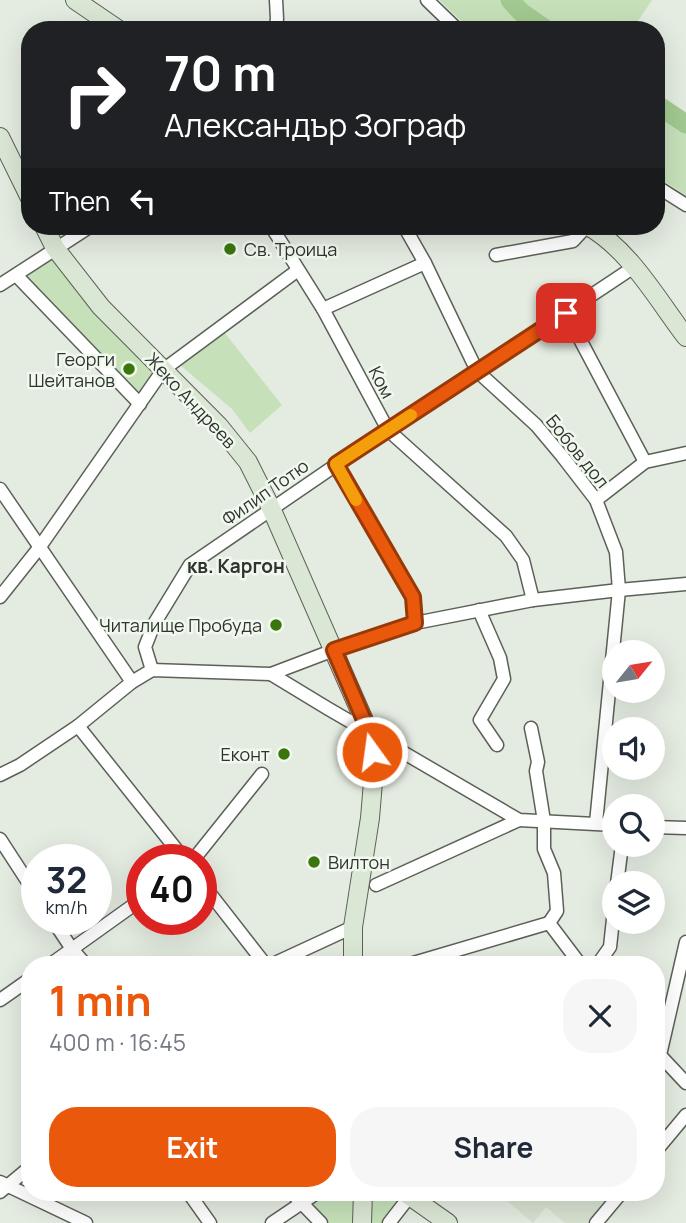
<!DOCTYPE html>
<html lang="en">
<head>
<meta charset="utf-8">
<style>
  :root { --surface:#fff; --page:#f6f6f7; --text:#1f2937; --muted:#747a83; --accent:#ea580c }
  body { margin:0; font-family:Manrope,sans-serif; background:var(--page); color:var(--text); height:100vh; display:flex; flex-direction:column; font-size:26px; white-space:nowrap }
  * { box-sizing:border-box; margin:0 }
  p { font-size:23px; color:var(--muted) }
  .icon { flex:none; width:38px; height:38px; fill:none; stroke:currentColor; stroke-width:2; stroke-linecap:round; stroke-linejoin:round }
  .map { position:relative; flex:1; overflow:hidden }
  .side { position:absolute; left:21px; top:956px; width:644px; height:245px; display:flex; flex-direction:column; background:var(--surface); border-radius:28px; box-shadow:0 7px 28px #0002 }
  .side>* { flex:none }
  .banner { position:absolute; left:21px; top:21px; width:644px; height:214px; border-radius:28px; box-shadow:0 7px 28px #0002; background:#202124; color:#fff; overflow:hidden }
  .needle { width:46px; rotate:60deg }
  .buttons { position:absolute; left:602px; top:640px; display:grid; gap:14px }
  .buttons a { display:grid; place-items:center; width:63px; height:63px; border-radius:50%; background:var(--surface); box-shadow:0 7px 28px #0002; font-size:35px }
  .speed { position:absolute; left:21px; top:844px; display:flex; gap:14px; font-size:35px; font-weight:700; text-align:center }
  .speed>* { display:grid; place-content:center; width:91px; height:91px; border-radius:50%; background:var(--surface); box-shadow:0 7px 28px #0002; line-height:1 }
  .speed small { font-size:18px; font-weight:400 }
  .speed .limit { border:10px solid #d22; background:#fff; color:#111 }
  .pin { position:absolute; display:grid; place-items:center; width:60px; height:60px; color:#fff; margin:-30px; border-radius:14px; box-shadow:0 4px 10px #0006 }
  .me { position:absolute; width:77px; margin:-38px; rotate:346deg; stroke-linejoin:round; filter:drop-shadow(0 0 5px #0008) }
  .turn { display:flex; align-items:center; gap:24px; height:147px; padding:0 28px; font-size:32px }
  .turn .icon { width:91px; height:91px; stroke-width:2.5 }
  .turn b { display:block; font-size:49px; line-height:60px }
  .then { display:flex; align-items:center; height:66px; padding:0 28px; background:#0003; gap:14px; font-size:26px }
  .round { display:grid; place-items:center; flex:none; width:74px; height:74px; border-radius:28px; background:var(--page) }
  .summary { display:flex; align-items:center; justify-content:space-between; height:119px; padding:0 28px }
  h1 { font-size:42px; font-weight:700; line-height:52px; color:var(--accent) }
  .action { display:flex; gap:14px; margin-top:auto; padding:14px 28px }
  .action a { flex:1; height:80px; border-radius:28px; background:var(--accent); color:#fff; font-size:28px; font-weight:700; line-height:80px; text-align:center }
  .action a+a { background:var(--page); color:var(--text) }
  .map>svg:first-child { display:block }
</style>
</head>
<body>
<div class="map">
<svg width="686" height="1223" viewBox="0 0 686 1223">
  <rect width="100%" height="100%" fill="#e4ebe0"/>
  <path fill="#d6e1d0" d="M497,1192H614L588,1223H565L546,1207L533,1223Z"/>
  <g fill="#c6e1ba">
    <path d="M439,0H652L632,30H471Z"/>
    <path d="M656,95L686,114V195L656,176Z"/>
    <path d="M55,248L163,370L140,404L16,275Z"/>
    <path d="M224,332L282,405L250,433L232,409L180,365Z"/>
    <path d="M318,1192H404L389,1223H321L301,1202Z"/>
  </g>
  <g fill="none" stroke-linecap="round" stroke-linejoin="round">
    <g stroke="#a2c98f" stroke-width="19">
      <path d="M510,0L521,12L547,30"/>
      <path d="M656,104L686,124"/>
    </g>
    <g stroke="#5b6158" stroke-width="15">
      <g id="street">
        <path d="M427,0L458,30"/>
        <path d="M275,30L277,19L276,0"/>
        <path d="M656,186L686,205"/>
        <path d="M271,226L323,309L388,430L506,536L523,560L533,600"/>
        <path d="M404,226L425,263L477,371L536,425L562,456L596,500L616,552L619,590L596,823"/>
        <path d="M496,255L573,241L587,226"/>
        <path d="M16,275L140,404"/>
        <path d="M0,285L91,226"/>
        <path d="M323,309L425,263"/>
        <path d="M566,313L645,462"/>
        <path d="M336,465L413,597L415,623"/>
        <path d="M0,489L132,682"/>
        <path d="M596,500L645,462L686,453"/>
        <path d="M0,597L39,548L163,370L298,270"/>
        <path d="M479,610L500,658L504,679L480,720L497,745"/>
        <path d="M152,670L145,647L154,624L190,565L336,465L634,267"/>
        <path d="M271,674L327,708L519,820L614,825"/>
        <path d="M78,726L184,859"/>
        <path d="M531,728L538,762L536,771L544,821V849L554,873L557,911L549,923L580,964"/>
        <path d="M0,775L20,765L78,726L132,682L152,670L271,674L334,650L415,623L533,600L619,590L686,584"/>
        <path d="M653,827L686,828"/>
        <path d="M0,839L37,896"/>
        <path d="M194,859L262,774"/>
        <path d="M201,882L265,964"/>
        <path d="M617,884L622,845"/>
        <path d="M376,885L519,820"/>
        <path d="M52,919L72,949L85,964"/>
        <path d="M51,964L142,899"/>
        <path d="M273,964L353,927"/>
        <path d="M410,964L549,923"/>
        <path d="M598,964L610,947L614,910"/>
        <path d="M0,1000L30,979"/>
        <path d="M656,1051L686,1083"/>
        <path d="M660,1055L686,942"/>
        <path d="M656,1151L686,1115"/>
        <path d="M0,1182L86,1223"/>
        <path d="M0,1192L30,1167"/>
        <path d="M188,1192L210,1223"/>
        <path d="M291,1192L321,1223"/>
        <path d="M272,1223L318,1192"/>
        <path d="M389,1223L413,1192"/>
        <path d="M596,1223L622,1192"/>
      </g>
    </g>
    <g stroke="#5b6158" stroke-width="20">
      <g id="secondary">
        <path d="M75,0L119,30"/>
        <path d="M0,137L30,198"/>
        <path d="M44,226L55,248L101,307L219,426L248,462L271,508L370,734L374,770L370,818L353,927V964"/>
        <path d="M588,226C630,250 657,299 686,337"/>
        <path d="M404,1192L448,1223"/>
        <path d="M362,1223L363,1192"/>
      </g>
    </g>
    <use href="#street" stroke="#fff" stroke-width="12"/>
    <use href="#secondary" stroke="#dbe7d5" stroke-width="18"/>
  </g>
  <g fill="none" stroke-linecap="round" stroke-linejoin="round">
    <g stroke="#983908" stroke-width="18">
      <path id="route" d="M372,752L370,734L334,650L415,623L413,597L336,464L566,313"/>
    </g>
    <use href="#route" stroke="#ea580c" stroke-width="12"/>
    <path stroke="#f59e0b" stroke-width="12" d="M356,500L336,464L411,415"/>
  </g>
  <g fill="#3b760d" stroke="#f1f9ee" stroke-width="2.5">
    <circle cx="230" cy="249" r="7"/>
    <circle cx="129" cy="369" r="7"/>
    <circle cx="276" cy="625" r="7"/>
    <circle cx="284" cy="754" r="7"/>
    <circle cx="314" cy="862" r="7"/>
  </g>
  <g text-anchor="middle" dominant-baseline="central" stroke-width="5" stroke-linejoin="round" paint-order="stroke">
    <g font-size="18" fill="#30332f" stroke="#f1f9ee" text-anchor="end">
      <text x="244" y="249" text-anchor="start">Св. Троица</text>
      <text x="115" y="359">Георги<tspan x="115" dy="21">Шейтанов</tspan></text>
      <text x="262" y="625">Читалище Пробуда</text>
      <text x="270" y="754">Еконт</text>
      <text x="328" y="862" text-anchor="start">Вилтон</text>
    </g>
    <g font-size="18" fill="#30332f" stroke="#f1f9ee">
      <text transform="translate(382 382) rotate(62)">Ком</text>
      <text transform="translate(191 400) rotate(47)">Жеко Андреев</text>
      <text transform="translate(578 451) rotate(51)">Бобов дол</text>
      <text transform="translate(265 492) rotate(-35)">Филип Тотю</text>
    </g>
    <g font-size="19" font-weight="bold" fill="#30332f" stroke="#f1f9ee">
      <text x="236" y="566">кв. Каргон</text>
    </g>
  </g>
</svg>
<div class="buttons">
<a><svg class="needle" viewBox="-14 -14 28 28"><path d="M0-13l5 13h-10z" fill="#e53935"/><path d="M0 13l5-13h-10z" fill="#747a83"/></svg></a>
<a><svg class="icon" aria-label="sound" viewBox="0 0 24 24"><path d="M4 9h4l5-4v14l-5-4H4zM17 9q2 3 0 6"/></svg></a>
<a><svg class="icon" aria-label="search" viewBox="0 0 24 24"><circle cx="10" cy="10" r="6"/><path d="M15 15l6 6"/></svg></a>
<a><svg class="icon" aria-label="layers" viewBox="0 0 24 24"><path d="M12 4l9 5-9 5-9-5zM3 14l9 5 9-5"/></svg></a>
</div>
<div class="speed"><div>32<small>km/h</small></div><div class="limit">40</div></div>
<div class="pin" style="left:566px;top:313px;background:#d93025"><svg class="icon" aria-label="arrive" viewBox="0 0 24 24"><path d="M6 21V4h12l-3 4 3 4H6"/></svg></div>
<svg class="me" style="left:372px;top:752px" viewBox="-20 -20 40 40"><circle r="17" fill="#ea580c" stroke="#fff" stroke-width="3"/><path d="M0-11L8 9 0 5-8 9z" fill="#fff"/></svg>
<div class="banner">
<div class="turn"><svg class="icon" aria-label="right" viewBox="0 0 24 24"><path d="M7 20v-9h11M14 6l5 5-5 5"/></svg><div><b>70 m</b>Александър Зограф</div></div>
<div class="then">Then<svg class="icon" aria-label="left" viewBox="0 0 24 24"><path d="M17 20v-9H6M10 6l-5 5 5 5"/></svg></div>
</div>
<section class="side">
<div class="summary"><div><h1>1 min</h1><p>400 m · 16:45</p></div><a class="round"><svg class="icon" aria-label="close" viewBox="0 0 24 24"><path d="M6 6l12 12M18 6L6 18"/></svg></a></div>
<div class="action"><a>Exit</a><a>Share</a></div>
</section>
</div>
</body>
</html>
